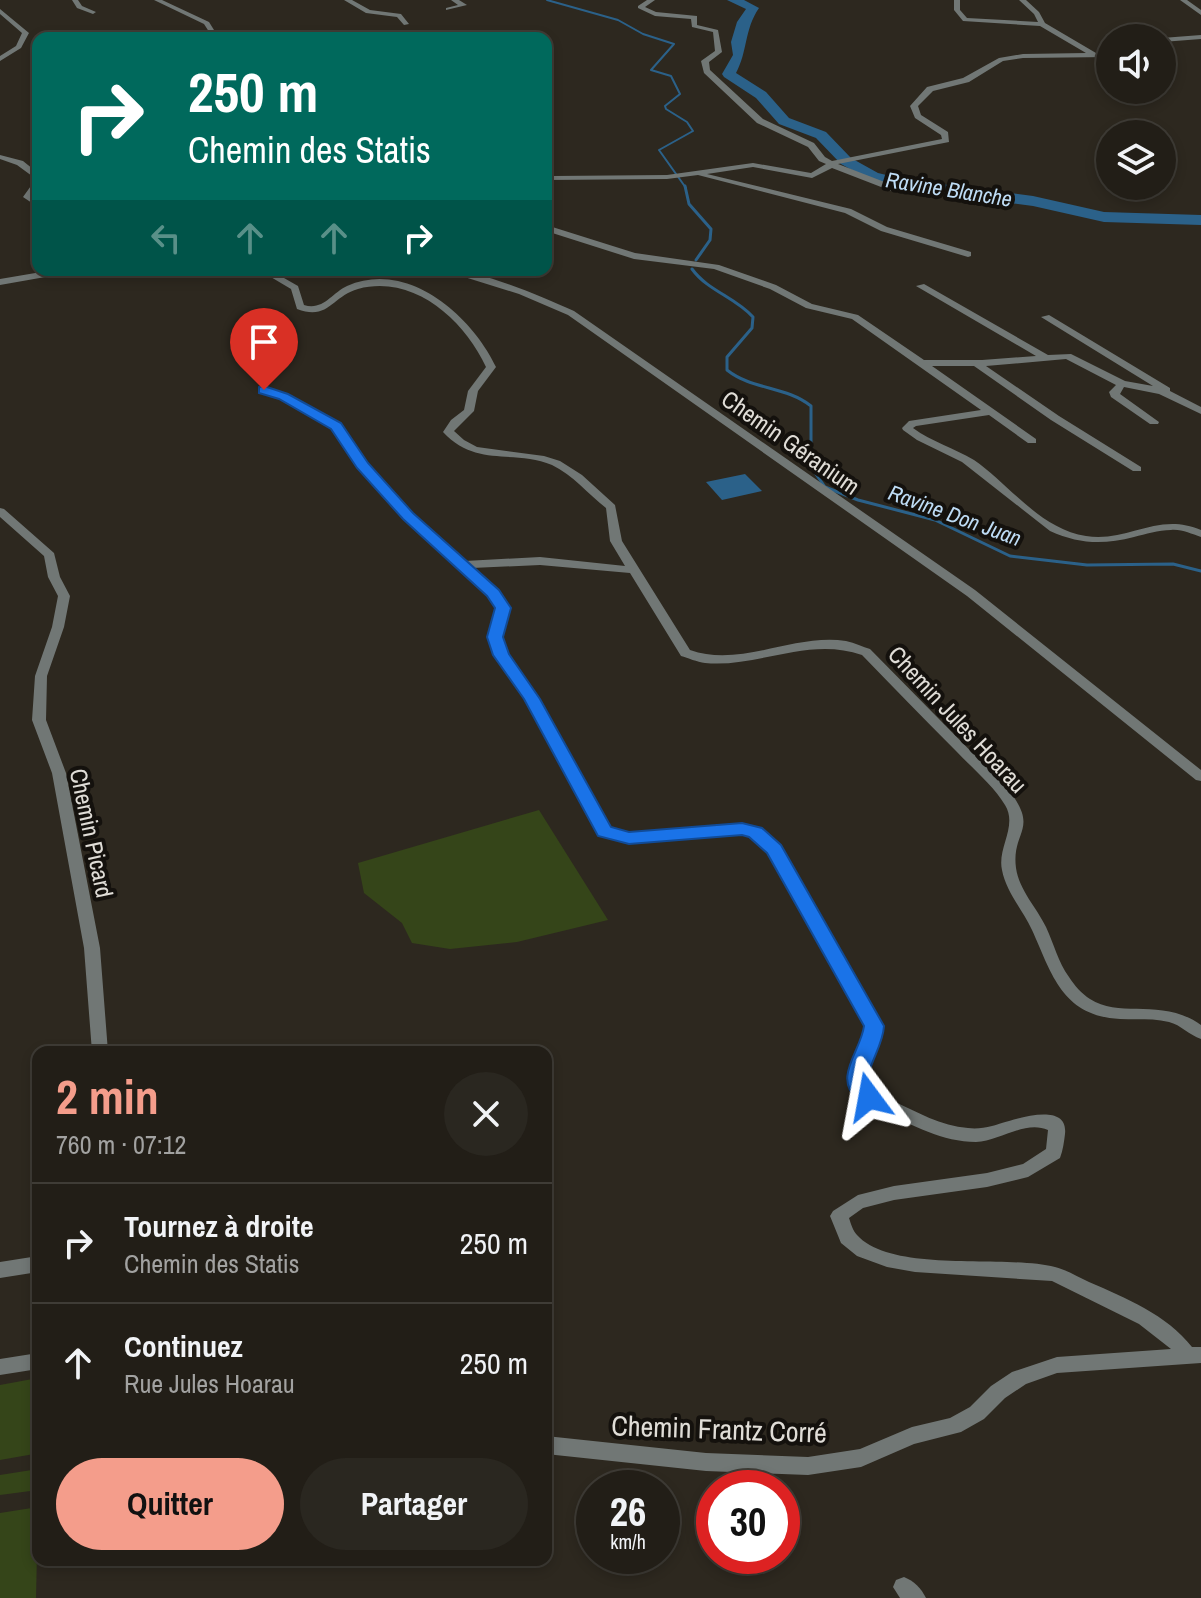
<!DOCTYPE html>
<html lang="fr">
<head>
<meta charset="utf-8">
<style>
  :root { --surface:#221e17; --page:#2a2720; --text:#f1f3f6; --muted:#a2a2a1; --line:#3f3c36; --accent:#f49d8b }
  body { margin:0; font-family:"Archivo Narrow",sans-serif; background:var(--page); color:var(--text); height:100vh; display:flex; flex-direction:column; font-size:30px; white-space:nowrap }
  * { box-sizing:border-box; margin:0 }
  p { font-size:26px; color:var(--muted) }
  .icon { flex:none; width:44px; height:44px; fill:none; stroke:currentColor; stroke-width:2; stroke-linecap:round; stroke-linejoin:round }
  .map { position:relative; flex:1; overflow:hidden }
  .side { position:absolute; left:32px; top:1046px; width:520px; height:520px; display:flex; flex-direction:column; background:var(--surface); border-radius:16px; box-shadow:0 4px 12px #0003,0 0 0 2px var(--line) }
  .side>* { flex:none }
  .banner { position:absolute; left:32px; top:32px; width:520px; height:244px; border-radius:16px; box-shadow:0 4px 12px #0003,0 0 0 2px var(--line); background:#00695c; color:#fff; overflow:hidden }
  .buttons { position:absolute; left:1096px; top:24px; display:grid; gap:16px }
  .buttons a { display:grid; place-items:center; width:80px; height:80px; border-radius:50%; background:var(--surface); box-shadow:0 4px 12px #0003,0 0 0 2px var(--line); font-size:40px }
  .speed { position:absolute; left:576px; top:1470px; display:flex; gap:16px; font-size:40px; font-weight:700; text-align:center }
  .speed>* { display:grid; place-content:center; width:104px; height:104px; border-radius:50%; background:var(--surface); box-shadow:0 4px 12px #0003,0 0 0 2px var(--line); line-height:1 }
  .speed small { font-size:20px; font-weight:400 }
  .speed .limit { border:12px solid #d22; background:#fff; color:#111 }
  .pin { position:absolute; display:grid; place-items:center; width:68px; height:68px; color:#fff; margin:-82px -34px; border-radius:50% 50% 50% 0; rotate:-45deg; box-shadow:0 0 8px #0007 }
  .pin .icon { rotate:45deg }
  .me { position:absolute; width:88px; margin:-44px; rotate:347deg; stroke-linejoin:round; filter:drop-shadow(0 0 6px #0008) }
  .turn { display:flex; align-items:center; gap:28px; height:168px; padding:0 24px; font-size:36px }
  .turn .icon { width:104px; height:104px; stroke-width:2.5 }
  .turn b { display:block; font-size:56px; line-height:68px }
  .lanes { display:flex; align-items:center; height:76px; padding:0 24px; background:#0003; justify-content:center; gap:40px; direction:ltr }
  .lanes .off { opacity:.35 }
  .round { display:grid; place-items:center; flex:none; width:84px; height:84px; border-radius:42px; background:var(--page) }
  .headline { display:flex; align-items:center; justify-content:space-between; height:136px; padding:0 24px }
  h1 { font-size:48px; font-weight:700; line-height:60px; color:var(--accent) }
  .primary-button { display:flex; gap:16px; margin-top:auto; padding:16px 24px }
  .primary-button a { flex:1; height:92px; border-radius:48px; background:var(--accent); color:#111; font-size:32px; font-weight:700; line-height:92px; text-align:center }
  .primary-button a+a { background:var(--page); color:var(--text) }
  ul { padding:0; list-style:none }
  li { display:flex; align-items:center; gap:24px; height:120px; padding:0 24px; border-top:2px solid var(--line) }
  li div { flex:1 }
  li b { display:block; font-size:30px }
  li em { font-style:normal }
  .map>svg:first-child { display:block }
</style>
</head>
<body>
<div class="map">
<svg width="1201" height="1598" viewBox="0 0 1201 1598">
  <rect width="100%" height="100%" fill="#2d281f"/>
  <g fill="#354519">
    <path d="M539,810L608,920L517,942L450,949L412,943L402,923L364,893L358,863Z"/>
    <path d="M38,1378L34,1454L0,1460V1385Z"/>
    <path d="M38,1469V1490L0,1495V1475Z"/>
    <path d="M38,1507L36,1598H0V1513Z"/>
  </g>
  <path fill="#2b6189" d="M745,474L762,491L722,500L706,482Z"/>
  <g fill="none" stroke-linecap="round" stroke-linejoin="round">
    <path stroke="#2b6189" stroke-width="2" d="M547,0L618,20L643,34L674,44L651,70L671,76L680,94L665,106L666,109L687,122L693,131L659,150L686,188"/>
    <g stroke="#2b6189" stroke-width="3">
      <path d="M685,186L689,204L711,229L710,240L696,260"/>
      <path d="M692,269C708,291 735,297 753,317L752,328L727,357V370C752,390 786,386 811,406V467L825,487L858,500L935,520L1010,556L1087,565L1173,564L1201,571"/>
    </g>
    <path fill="#2b6189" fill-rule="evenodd" d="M727,0H744L759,8C744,30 748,51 736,73L766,92L789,118L826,132L851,158L878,173L903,179L1033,196L1104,212L1201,215V225L1104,222L1033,206L902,189L868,179L841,164L816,138L779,124L756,98L724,77L722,74L733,55L731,42L737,22L746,9Z"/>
    <g fill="#717775" fill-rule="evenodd">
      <path d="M72,0H78L82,6L96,12L93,14L77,8Z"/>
      <path d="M154,0H162L209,22L219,38H213L204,24Z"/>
      <path d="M344,0H352L370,10L401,14L409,24L404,25L397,17L366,13Z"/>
      <path d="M451,0H459L467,5L446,10V8L458,5Z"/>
      <path d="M647,0H655L645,7L656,12L697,16V25L718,30L722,52L709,62L710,70L763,119L814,143L825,157L832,161L942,139L941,135L915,118L910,106L927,87L963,78L999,58L1023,54L1086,53L1040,26L963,21L954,10V0H960V10L967,18L1038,22L1034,14L1019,0H1026L1039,12L1045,23L1096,53H1110V57L1023,58L1003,61L969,82L933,91L918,106L921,115L948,132L949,142L838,164L900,188V192H894L832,168L812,178L753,167L707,174L851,209L887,227L971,252V256L968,257L881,231L845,213L698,175L667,179L546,180V158L550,160L553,176L667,175L753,163L811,173L826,164L819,161L808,147L757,123L704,73L701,61L715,51L713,32L692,27L691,19L655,16L638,8V6Z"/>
      <path d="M1180,0H1187L1201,10V15Z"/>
      <path d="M0,9L29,33L21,48L0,61V56L16,46L22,33L0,14Z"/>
      <path d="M1201,35V39L1162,42V38Z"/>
      <path d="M0,155L23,161L38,173V187L32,196L38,200V207L23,197L33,183L32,176L17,165L0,159Z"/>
      <path d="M546,225L635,253L719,265L776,285L812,304L858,315L924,360H982L1036,356L916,286L924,284L1048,355L1071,354L1125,381L1153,386L1041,317L1049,315L1170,388V391L1201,407V414L1159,394L1124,387L1120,394L1159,422L1158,424H1150L1111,397L1109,392L1116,385L1066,359L986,366L1059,416L1141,467V471H1133L1051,420L974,366H932L1036,439V443H1028L989,415L916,426L913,428C932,442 954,448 974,460C1010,485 1040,529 1086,536C1127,543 1158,511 1201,530V537C1191,534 1182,529 1171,530C1158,530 1146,534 1134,537C1103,545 1079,544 1050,531L962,462L917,440L903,430L902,428L909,421L981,410L852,319L806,308L770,289L714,269L634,259L546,231Z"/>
      <path d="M53,270H73L68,273L0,285V279Z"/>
      <path d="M259,270H270L298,286L304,305C323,311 332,293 347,286C408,259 472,316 496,367L478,391L474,411L454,431L464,440L477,447L544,456L560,461L582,475L615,505L622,541L690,650C741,668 794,633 846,641C855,643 863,647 870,649L1007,788C1041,830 1011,830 1016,868C1019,890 1037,908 1046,927C1054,944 1058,962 1069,977C1074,985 1082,994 1090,999C1121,1019 1162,997 1201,1025V1039C1189,1035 1181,1025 1169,1022C1153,1018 1136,1020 1120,1019C1062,1016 1052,974 1032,930C1023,910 1006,892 1002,870C997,848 1018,826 1005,805C993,785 972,768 956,751C924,719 893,687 862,655C809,636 758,668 705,663C697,662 688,658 681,656L630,573L540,565L472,568L497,590L509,608L501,637L507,655L539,699L609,828L629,833L742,824L760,829L779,846L882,1026C881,1044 863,1063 866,1078C868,1092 882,1096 893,1101C917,1112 941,1126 968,1128C976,1129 984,1128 992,1126C1007,1122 1069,1098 1065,1134C1064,1142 1063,1150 1060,1158L1028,1177L987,1187L894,1200L863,1208L849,1218C851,1224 853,1231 857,1235C892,1274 1005,1254 1055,1267C1067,1270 1078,1277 1089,1282C1126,1298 1167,1315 1192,1347H1201V1363L1057,1373L1026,1384L1005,1398L984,1419L961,1432L914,1444L861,1467L808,1475L706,1471L546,1454V1436L706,1453L808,1457L860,1449L912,1427L950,1418L970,1407L991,1386L1012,1372L1057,1357L1171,1349L1139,1324L1052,1281L915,1272L887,1267L857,1256L841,1243L830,1216L833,1211L858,1195L894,1186L987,1173L1023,1164L1046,1149L1048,1130C1025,1120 1000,1141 976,1142C943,1142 912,1125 883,1111C876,1108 867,1105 861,1099C856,1094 850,1086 849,1078C847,1063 864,1044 866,1026L768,852L750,835L742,834L629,843L599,834L526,699L495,655L489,637L497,608L489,595L404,518L358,467L332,428L279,398L259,390L264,387L287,394L340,424L366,463L412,514L465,561L540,557L625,566L610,541L606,508C588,494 573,475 552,465C514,449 476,468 443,432L451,420L464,410L468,391L486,367C464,320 414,274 358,289C332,296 329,321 297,309L291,289Z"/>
      <path d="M442,270C483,270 537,295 574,311L975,590L1201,770V781L1196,780L967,596L568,315L519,294Z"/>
      <path d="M0,508L4,509L54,553L60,577L70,596L64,627L47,676L46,720L66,773L100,948L108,1052H92L84,948L52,773L32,720L35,676L52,627L58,596L48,577L44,556L0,517Z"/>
      <path d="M38,1256V1272L0,1278V1262Z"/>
      <path d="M38,1353V1369L0,1375V1359Z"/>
      <path d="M904,1577C914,1581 921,1588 926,1598H900L893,1587L896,1580Z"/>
    </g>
  </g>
  <path fill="#1a73e8" stroke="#114b97" stroke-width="2" d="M264,386L288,394L341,423L368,463L413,513L499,590L511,608L503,637L509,654L540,699L611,827L629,832L742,823L762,828L781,845L884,1026C883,1044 872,1058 868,1076L880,1097L877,1103C869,1105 864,1105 858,1100C832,1078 861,1051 864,1026L767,853L749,837L742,835L629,844L598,836L524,699L493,655L487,637L495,608L487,596L403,519L357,468L331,429L279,399L259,393V387Z"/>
  <g text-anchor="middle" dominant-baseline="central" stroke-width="8" stroke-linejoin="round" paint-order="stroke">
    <g font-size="22" font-style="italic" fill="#bedcf5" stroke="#14110d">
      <text transform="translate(949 189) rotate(9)">Ravine Blanche</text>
      <text transform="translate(955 515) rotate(20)">Ravine Don Juan</text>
    </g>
    <g font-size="24" fill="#e0ddd7" stroke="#14110d">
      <text transform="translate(791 442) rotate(35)">Chemin Géranium</text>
      <text transform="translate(958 719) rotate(47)">Chemin Jules Hoarau</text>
      <text transform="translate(92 833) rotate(78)">Chemin Picard</text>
    </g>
    <g font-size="28" fill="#e0ddd7" stroke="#14110d">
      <text transform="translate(719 1429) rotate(2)">Chemin Frantz Corré</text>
    </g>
  </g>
</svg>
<div class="buttons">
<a><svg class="icon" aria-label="sound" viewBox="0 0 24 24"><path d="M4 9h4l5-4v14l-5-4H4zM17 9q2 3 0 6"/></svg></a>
<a><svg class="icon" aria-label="layers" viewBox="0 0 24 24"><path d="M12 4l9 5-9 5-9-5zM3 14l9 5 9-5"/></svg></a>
</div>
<div class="speed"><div>26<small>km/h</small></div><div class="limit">30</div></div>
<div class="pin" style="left:264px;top:390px;background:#d93025"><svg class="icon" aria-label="arrive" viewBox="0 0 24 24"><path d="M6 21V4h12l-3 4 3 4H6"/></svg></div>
<svg class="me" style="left:869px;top:1097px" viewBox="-20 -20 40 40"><path d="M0-17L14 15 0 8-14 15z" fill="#1a73e8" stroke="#fff" stroke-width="4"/></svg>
<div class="banner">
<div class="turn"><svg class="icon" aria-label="right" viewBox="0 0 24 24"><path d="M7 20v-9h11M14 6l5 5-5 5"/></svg><div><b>250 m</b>Chemin des Statis</div></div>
<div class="lanes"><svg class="icon off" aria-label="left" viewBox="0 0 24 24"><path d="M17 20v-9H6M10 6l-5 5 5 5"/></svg><svg class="icon off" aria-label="ahead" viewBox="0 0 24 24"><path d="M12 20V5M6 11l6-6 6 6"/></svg><svg class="icon off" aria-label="ahead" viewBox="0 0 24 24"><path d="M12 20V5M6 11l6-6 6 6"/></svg><svg class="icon" aria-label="right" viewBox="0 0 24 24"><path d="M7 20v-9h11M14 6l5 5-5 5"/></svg></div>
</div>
<section class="side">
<div class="headline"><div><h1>2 min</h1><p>760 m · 07:12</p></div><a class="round"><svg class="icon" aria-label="close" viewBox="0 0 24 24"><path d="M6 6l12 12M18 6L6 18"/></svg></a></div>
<ul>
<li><svg class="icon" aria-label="right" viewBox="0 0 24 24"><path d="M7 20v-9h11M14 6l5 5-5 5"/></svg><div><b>Tournez à droite</b><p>Chemin des Statis</p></div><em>250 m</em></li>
<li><svg class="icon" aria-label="ahead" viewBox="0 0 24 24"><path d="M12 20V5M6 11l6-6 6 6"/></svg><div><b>Continuez</b><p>Rue Jules Hoarau</p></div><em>250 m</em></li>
</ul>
<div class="primary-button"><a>Quitter</a><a>Partager</a></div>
</section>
</div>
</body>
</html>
